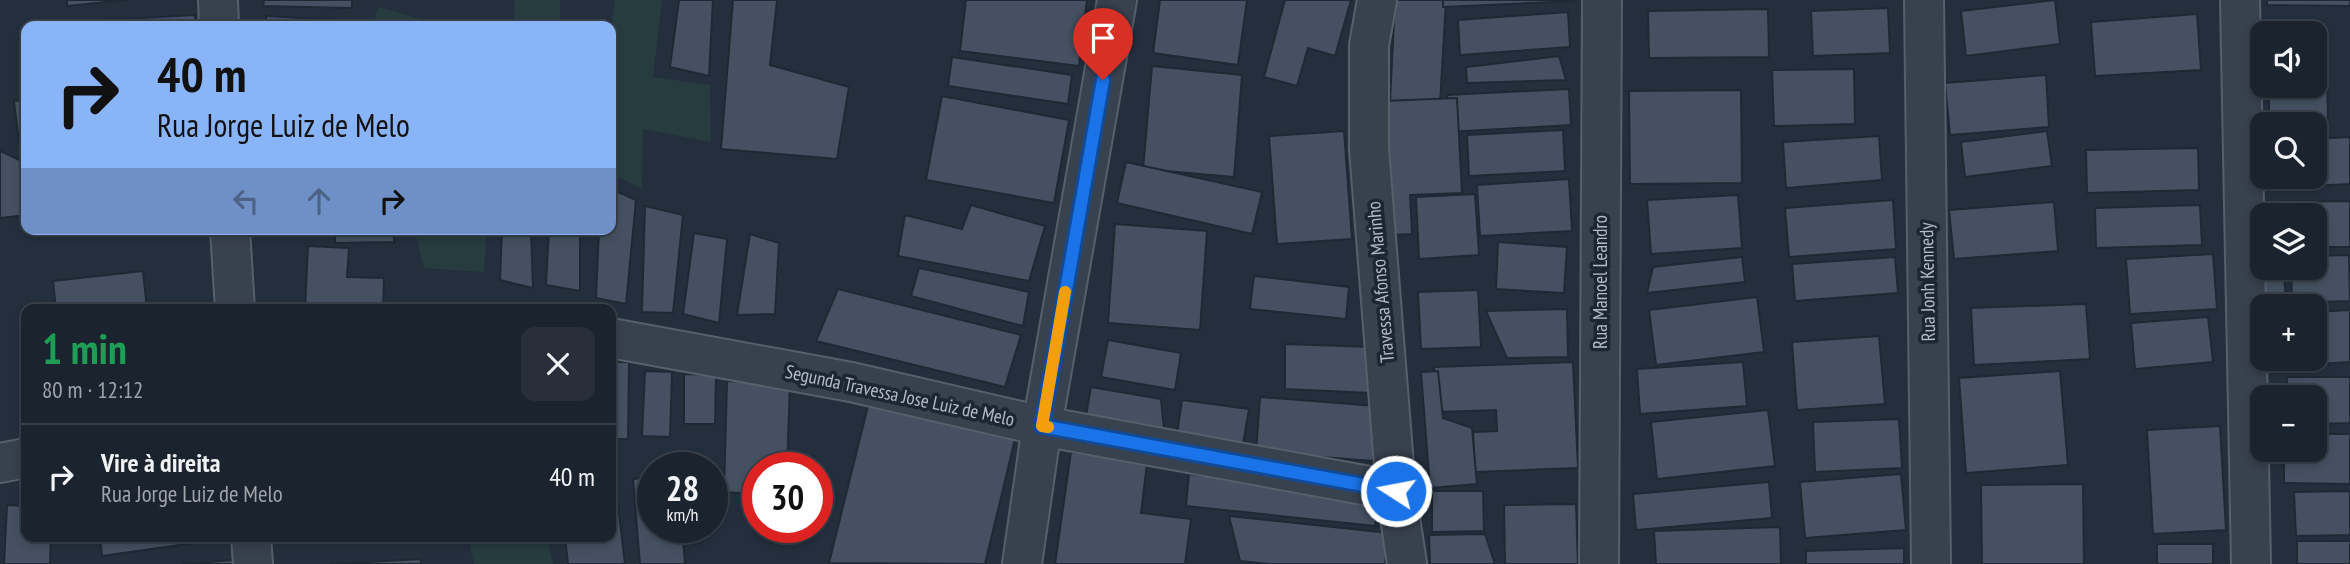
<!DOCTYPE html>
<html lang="pt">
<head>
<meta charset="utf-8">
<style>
  :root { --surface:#1b232e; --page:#282f3a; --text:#f1f3f6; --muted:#a0a4aa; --line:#39404a }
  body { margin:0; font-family:"PT Sans Narrow",sans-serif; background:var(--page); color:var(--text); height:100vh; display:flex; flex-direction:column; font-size:26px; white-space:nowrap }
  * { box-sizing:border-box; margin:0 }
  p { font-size:23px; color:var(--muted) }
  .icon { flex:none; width:38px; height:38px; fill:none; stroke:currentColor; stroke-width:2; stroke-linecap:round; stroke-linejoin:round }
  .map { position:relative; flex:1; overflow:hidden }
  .drawer { position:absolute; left:21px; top:304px; width:595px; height:238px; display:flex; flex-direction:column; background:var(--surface); border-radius:14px; box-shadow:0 4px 10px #0003,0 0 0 2px var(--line) }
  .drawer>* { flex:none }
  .banner { position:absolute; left:21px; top:21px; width:595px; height:214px; border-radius:14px; box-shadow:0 4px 10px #0003,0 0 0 2px var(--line); background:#8ab4f8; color:#111; overflow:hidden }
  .tools { position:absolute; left:2250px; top:21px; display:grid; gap:14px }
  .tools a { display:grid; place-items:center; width:77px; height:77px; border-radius:14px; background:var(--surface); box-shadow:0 4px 10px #0003,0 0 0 2px var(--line); font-size:35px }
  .speed { position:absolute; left:637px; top:452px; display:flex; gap:14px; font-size:35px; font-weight:700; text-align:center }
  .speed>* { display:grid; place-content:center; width:91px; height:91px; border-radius:50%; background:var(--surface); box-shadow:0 4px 10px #0003,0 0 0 2px var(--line); line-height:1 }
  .speed small { font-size:18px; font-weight:400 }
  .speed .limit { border:10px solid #d22; background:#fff; color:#111 }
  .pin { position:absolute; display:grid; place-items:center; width:60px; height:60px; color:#fff; margin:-72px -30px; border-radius:50% 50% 50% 0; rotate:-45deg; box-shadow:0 0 7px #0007 }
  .pin .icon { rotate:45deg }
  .me { position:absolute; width:77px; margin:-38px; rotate:281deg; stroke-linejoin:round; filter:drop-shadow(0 0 5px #0008) }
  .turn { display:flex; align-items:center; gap:24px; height:147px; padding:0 21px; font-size:32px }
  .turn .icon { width:91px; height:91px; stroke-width:2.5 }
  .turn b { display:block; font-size:49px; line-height:60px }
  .lanes { display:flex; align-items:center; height:66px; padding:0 21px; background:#0003; justify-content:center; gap:35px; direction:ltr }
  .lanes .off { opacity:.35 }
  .round { display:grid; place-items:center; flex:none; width:74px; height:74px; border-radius:14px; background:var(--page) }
  .summary { display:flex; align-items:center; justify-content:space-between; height:119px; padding:0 21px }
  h1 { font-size:42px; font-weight:700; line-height:52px; color:#1e9e55 }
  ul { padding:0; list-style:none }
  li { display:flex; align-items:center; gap:21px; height:105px; padding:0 21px; border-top:2px solid var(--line) }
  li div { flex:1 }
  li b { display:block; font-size:26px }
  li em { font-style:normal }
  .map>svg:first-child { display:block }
</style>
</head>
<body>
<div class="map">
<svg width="2350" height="564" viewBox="0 0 2350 564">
  <rect width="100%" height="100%" fill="#242f3e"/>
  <g fill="#263c3f">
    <path d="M515,0H560V26H513Z"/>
    <path d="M615,0H662L653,77L710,85L711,142L643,129L642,189L611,173V28Z"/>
    <path d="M378,7L447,26H373Z"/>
    <path d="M414,229H487L484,272L424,268Z"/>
    <path d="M468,537H547L553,564H474Z"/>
  </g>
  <g fill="#455162" stroke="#1f2835" stroke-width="2">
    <path d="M67,0H127L67,6Z"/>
    <path d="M264,0H352V8L263,6Z"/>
    <path d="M679,0H713L709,76L670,67Z"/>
    <path d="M733,0H777L770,65L849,87L837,159L721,149Z"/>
    <path d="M966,0H1087L1079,66L960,51Z"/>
    <path d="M1160,0H1247L1238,65L1153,53Z"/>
    <path d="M1285,0H1351L1335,56L1308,48L1297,86L1264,77Z"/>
    <path d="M1395,0H1446L1440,104L1390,101Z"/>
    <path d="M1443,0H1576V1L1443,7Z"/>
    <path d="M2055,0L2060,44L1966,56L1961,11Z"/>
    <path d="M2267,0H2350V6L2267,5Z"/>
    <path d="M1888,8L1890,53L1813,56L1811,11Z"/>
    <path d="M1768,9L1769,57L1649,58L1648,11Z"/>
    <path d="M1568,12L1570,47L1460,55L1458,20Z"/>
    <path d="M2197,14L2201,70L2095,76L2091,22Z"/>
    <path d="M195,15L196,26H37L36,24Z"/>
    <path d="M266,16L350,21L351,26H266Z"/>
    <path d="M1559,56L1566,80L1467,83L1466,67Z"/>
    <path d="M952,57L1072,75L1068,104L948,86Z"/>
    <path d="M1152,66L1242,75L1234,177L1143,169Z"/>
    <path d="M1854,69L1855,124L1774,126L1772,70Z"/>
    <path d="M2046,75L2049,127L1950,135L1945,83Z"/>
    <path d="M2315,76H2327L2328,118L2269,119V86H2315Z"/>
    <path d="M1569,89L1571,125L1448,132L1447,95Z"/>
    <path d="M1741,90L1742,183L1630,184L1629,91Z"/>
    <path d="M942,96L1069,120L1054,203L926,180Z"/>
    <path d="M1457,98L1462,193L1410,195L1412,234L1391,235L1384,101Z"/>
    <path d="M26,100V142L19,143L14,101Z"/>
    <path d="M1563,130L1565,171L1469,176L1467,135Z"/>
    <path d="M1344,131L1352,239L1277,244L1269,136Z"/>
    <path d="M2047,131L2052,166L1965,177L1961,142Z"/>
    <path d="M1879,136L1882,180L1786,188L1783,142Z"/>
    <path d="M2350,137V184L2273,188L2272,177H2315V139Z"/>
    <path d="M2198,148L2199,190L2087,193L2086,150Z"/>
    <path d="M0,151L26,163V215L0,218Z"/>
    <path d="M1126,162L1262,192L1252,234L1117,203Z"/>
    <path d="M1569,179L1572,231L1480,236L1477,185Z"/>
    <path d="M611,189L636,200L626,304L596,298L599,229H611Z"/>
    <path d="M1475,194L1479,255L1419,259L1416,197Z"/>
    <path d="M1738,195L1742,248L1651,254L1647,200Z"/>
    <path d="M1893,200L1896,249L1789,257L1785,208Z"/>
    <path d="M2350,201V247H2315V215H2279V202Z"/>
    <path d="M2054,202L2058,251L1954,259L1949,210Z"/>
    <path d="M971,205L1045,226L1029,281L898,256L905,215L962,229Z"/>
    <path d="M2200,205L2202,245L2096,248L2095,208Z"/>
    <path d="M645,206L683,215L673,313L642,312Z"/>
    <path d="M1115,224L1207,231L1200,330L1108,323Z"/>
    <path d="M335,229H394V242L335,243Z"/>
    <path d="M502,229H531L533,288L500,280Z"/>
    <path d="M549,229H580V291L546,285Z"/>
    <path d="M694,233L727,239L719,323L683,314Z"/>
    <path d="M750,234L779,243L775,314L737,315Z"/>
    <path d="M1498,242L1567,247L1564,293L1496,289Z"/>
    <path d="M308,246L349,248L347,277L384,278L383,310H305Z"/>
    <path d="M2213,254L2217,309L2130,314L2126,259Z"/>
    <path d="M2349,255L2350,301L2292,303L2291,268H2315V256Z"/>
    <path d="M1742,257L1745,282L1647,293L1653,267Z"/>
    <path d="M1895,257L1898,293L1795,301L1792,264Z"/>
    <path d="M919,268L1029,292L1023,326L911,296Z"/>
    <path d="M2263,268H2284L2286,306H2263Z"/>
    <path d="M143,271L147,310H56L53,281Z"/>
    <path d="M1254,276L1349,287L1346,319L1250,309Z"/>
    <path d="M838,289L1021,335L1005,387L816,341Z"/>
    <path d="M1478,290L1481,347L1421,349L1418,292Z"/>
    <path d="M1757,297L1764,352L1656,365L1649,310Z"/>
    <path d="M2086,304L2090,359L1974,365L1971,308Z"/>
    <path d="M1567,309L1568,357L1507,358L1486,311Z"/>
    <path d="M2350,310V362L2284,366L2283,359H2315V312Z"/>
    <path d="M2208,317L2213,362L2135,369L2131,323Z"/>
    <path d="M1879,336L1885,404L1797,410L1792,342Z"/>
    <path d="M1108,340L1181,353L1175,390L1101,377Z"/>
    <path d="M1285,344L1372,347L1371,393L1285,389Z"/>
    <path d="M611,362H629L628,439H611Z"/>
    <path d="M1573,362L1578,468L1475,472L1473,432L1497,431L1496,410L1435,412L1434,367Z"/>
    <path d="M1743,362L1747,406L1640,414L1637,369Z"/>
    <path d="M645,371L672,372L670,437L642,436Z"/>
    <path d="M1438,371L1443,418L1472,428L1477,484L1430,488L1421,372Z"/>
    <path d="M2060,371L2068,465L1966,473L1959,378Z"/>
    <path d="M684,374L716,375L715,424H684Z"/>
    <path d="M2287,377H2350V423L2315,424V397H2287Z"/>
    <path d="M727,381L790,383L787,467H758V494L724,492Z"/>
    <path d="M1091,387L1161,399L1164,430L1086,416Z"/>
    <path d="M1260,397L1377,406L1373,461L1256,452Z"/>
    <path d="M1182,400L1249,409L1243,444L1177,434Z"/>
    <path d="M869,402L1015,439L985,564L829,563Z"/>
    <path d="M1768,410L1775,466L1657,479L1651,422Z"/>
    <path d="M1899,419L1902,468L1815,472L1813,422Z"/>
    <path d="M2220,426L2226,530L2153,534L2147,430Z"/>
    <path d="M2315,434H2350V484L2284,483V450H2315Z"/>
    <path d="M1071,452L1147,463L1141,513L1191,519L1185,564H1055Z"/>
    <path d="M1189,474L1379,495L1375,526L1186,506Z"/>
    <path d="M1901,474L1906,530L1805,538L1800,482Z"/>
    <path d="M653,477V527H682L685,564H640L633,479Z"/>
    <path d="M1769,482L1772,518L1636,530L1633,494Z"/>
    <path d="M2083,484L2084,564H1982L1981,485Z"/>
    <path d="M1432,491H1483L1484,531L1432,532Z"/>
    <path d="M2350,491V535L2296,536L2294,492Z"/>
    <path d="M611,496H617L625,564H568L565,537H611Z"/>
    <path d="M1576,504L1578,564H1505L1504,505Z"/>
    <path d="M7,505L26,506V537H51L50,564H4Z"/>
    <path d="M1229,516L1389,533L1385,564H1269L1240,561Z"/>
    <path d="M1780,527L1781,564H1656L1654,531Z"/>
    <path d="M1485,534L1495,564H1430L1429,535Z"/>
    <path d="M100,537H207L208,541L102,556Z"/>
    <rect x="2297" y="541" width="53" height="23"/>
    <rect x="2157" y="544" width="56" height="20"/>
    <path d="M1904,548V564H1806V551Z"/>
    <path d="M421,559V564H330Z"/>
    <path d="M233,560V564H183Z"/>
  </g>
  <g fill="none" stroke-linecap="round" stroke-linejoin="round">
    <g stroke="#565f6c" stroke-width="42">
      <g id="minor">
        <path d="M218,0L219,26"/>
        <path d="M1377,0L1369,45V149L1396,491L1407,564"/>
        <path d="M1924,0L1931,564"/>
        <path d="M2240,0L2251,564"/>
        <path d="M230,229L235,310"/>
        <path d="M611,338L851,382L1042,426L1396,491"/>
        <path d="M0,463L26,458"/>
        <path d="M251,537L253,564"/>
        <path d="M1022,564L1042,426L1117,0"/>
        <path d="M1599,564L1602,0"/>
      </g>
    </g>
    <use href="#minor" stroke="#38414e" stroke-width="38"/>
  </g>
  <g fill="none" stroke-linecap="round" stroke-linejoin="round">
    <g stroke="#114b97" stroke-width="18">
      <path id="route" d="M1103,80L1042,426L1396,491"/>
    </g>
    <use href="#route" stroke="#1a73e8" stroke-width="12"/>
    <path stroke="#f59e0b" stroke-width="12" d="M1048,427L1042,426L1065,292"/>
  </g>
  <g text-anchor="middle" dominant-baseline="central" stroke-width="7" stroke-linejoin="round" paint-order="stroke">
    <g font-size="19" fill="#b4bcc9" stroke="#1d2633">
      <text transform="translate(1380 282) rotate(-95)">Travessa Afonso Marinho</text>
      <text transform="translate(1600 282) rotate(-90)">Rua Manoel Leandro</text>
      <text transform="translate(1927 282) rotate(-91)">Rua Jonh Kennedy</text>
      <text transform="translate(900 395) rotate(12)">Segunda Travessa Jose Luiz de Melo</text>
    </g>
  </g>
</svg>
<div class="tools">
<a><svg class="icon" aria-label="sound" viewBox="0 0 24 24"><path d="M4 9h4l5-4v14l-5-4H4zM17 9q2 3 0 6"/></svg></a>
<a><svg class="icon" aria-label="search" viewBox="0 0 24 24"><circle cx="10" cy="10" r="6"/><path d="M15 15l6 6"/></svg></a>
<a><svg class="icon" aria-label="layers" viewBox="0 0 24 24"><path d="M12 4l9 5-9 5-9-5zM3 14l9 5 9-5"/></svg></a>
<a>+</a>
<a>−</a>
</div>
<div class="speed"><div>28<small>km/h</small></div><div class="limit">30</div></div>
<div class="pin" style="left:1103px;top:80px;background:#d93025"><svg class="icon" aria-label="arrive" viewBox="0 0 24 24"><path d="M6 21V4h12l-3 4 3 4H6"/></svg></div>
<svg class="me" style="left:1396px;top:491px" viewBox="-20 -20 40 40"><circle r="17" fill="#1a73e8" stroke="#fff" stroke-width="3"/><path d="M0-11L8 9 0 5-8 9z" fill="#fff"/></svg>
<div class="banner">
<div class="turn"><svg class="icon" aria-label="right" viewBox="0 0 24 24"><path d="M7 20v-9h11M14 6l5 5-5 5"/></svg><div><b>40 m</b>Rua Jorge Luiz de Melo</div></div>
<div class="lanes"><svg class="icon off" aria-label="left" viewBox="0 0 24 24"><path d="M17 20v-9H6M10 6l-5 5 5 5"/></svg><svg class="icon off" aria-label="ahead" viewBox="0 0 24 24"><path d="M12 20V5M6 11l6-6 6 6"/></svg><svg class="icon" aria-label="right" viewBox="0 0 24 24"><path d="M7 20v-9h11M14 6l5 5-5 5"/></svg></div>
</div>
<section class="drawer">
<div class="summary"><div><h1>1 min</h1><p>80 m · 12:12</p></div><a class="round"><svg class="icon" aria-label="close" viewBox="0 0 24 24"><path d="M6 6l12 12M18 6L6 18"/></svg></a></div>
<ul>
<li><svg class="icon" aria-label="right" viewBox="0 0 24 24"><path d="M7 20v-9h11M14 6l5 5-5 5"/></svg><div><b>Vire à direita</b><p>Rua Jorge Luiz de Melo</p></div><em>40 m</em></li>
</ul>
</section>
</div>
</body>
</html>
